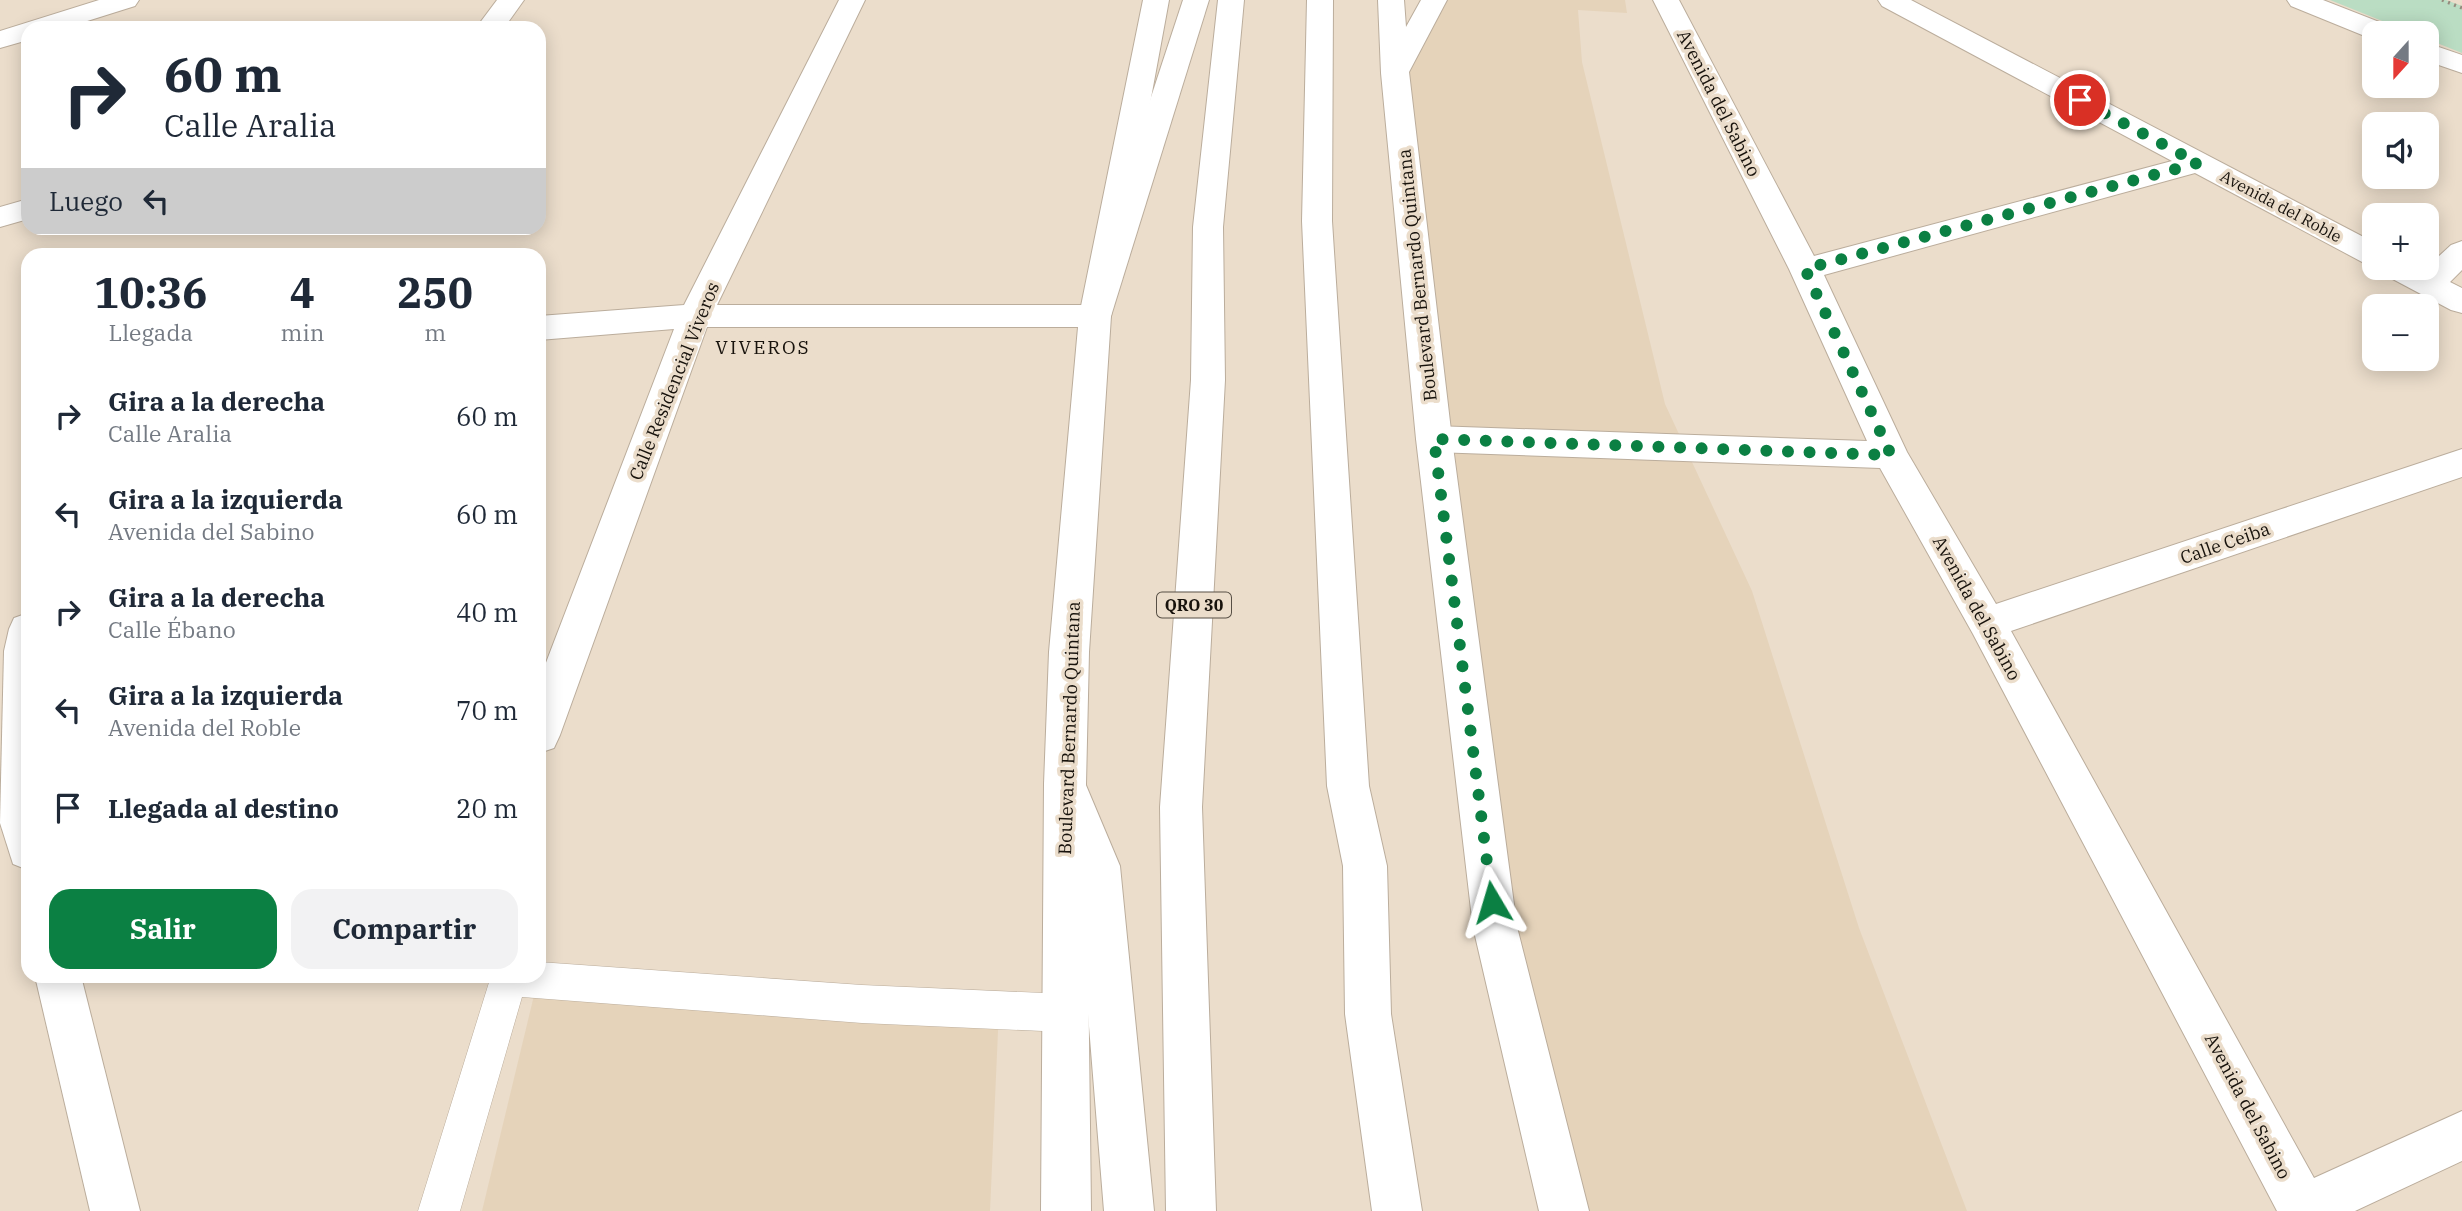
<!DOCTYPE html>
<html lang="es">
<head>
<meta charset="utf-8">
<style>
  :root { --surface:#fff; --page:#f2f2f3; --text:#1f2937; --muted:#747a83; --accent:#0b8043 }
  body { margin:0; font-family:"IBM Plex Serif",serif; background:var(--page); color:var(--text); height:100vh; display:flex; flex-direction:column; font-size:26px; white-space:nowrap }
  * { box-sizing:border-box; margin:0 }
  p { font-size:23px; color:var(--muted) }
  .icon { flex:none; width:38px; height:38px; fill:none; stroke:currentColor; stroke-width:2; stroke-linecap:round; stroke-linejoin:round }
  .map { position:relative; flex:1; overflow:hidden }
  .side { position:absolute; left:21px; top:248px; width:525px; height:735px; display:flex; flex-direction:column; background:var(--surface); border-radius:21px; box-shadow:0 4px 18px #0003 }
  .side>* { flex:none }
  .guide { position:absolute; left:21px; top:21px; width:525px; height:214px; border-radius:21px; box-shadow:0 4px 18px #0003; background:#fff; color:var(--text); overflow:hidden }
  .needle { width:46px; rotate:201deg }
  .fabs { position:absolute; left:2362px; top:21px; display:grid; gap:14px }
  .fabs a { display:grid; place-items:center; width:77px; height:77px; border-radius:14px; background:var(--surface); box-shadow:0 4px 18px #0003; font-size:35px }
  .pin { position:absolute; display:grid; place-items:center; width:60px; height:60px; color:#fff; margin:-30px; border:4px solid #fff; border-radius:50%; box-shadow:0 2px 7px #0007 }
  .me { position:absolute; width:77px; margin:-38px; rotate:353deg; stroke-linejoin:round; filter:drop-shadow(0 0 5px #0008) }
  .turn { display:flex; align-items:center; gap:24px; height:147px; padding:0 28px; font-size:32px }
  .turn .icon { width:91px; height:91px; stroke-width:2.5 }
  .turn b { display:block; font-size:49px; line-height:60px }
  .then { display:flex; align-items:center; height:66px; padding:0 28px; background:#0003; gap:14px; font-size:26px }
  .eta { display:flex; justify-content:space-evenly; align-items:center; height:119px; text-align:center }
  .eta b { font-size:42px; font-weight:800; line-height:49px }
  .button { display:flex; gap:14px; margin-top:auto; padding:14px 28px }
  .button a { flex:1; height:80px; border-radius:21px; background:var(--accent); color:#fff; font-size:28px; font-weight:800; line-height:80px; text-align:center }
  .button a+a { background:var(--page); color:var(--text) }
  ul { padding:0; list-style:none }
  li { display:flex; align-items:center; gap:21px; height:98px; padding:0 28px }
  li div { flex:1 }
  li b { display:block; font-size:26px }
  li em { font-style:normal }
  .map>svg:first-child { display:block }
</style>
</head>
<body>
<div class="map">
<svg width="2462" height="1211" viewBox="0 0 2462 1211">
  <rect width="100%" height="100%" fill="#ebddcb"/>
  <g fill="#e5d3ba">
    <path d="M1434,0H1625L1627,13L1578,10L1582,62L1665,404L1752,591L1859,928L1967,1211H1564L1495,927L1395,73Z"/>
    <path d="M537,983L999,1009L990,1211H482Z"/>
  </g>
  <path fill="#baddc3" d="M2330,0H2446L2462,6V53L2427,39V33H2412Z"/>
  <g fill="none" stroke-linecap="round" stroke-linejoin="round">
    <g stroke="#bbad9c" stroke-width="1">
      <path id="service" d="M539,962L862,985L1065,994L1078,1000L1084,1013L1078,1026L1065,1032L862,1023L522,997L460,1211H418L491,976H539Z"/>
    </g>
    <g stroke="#bbad9c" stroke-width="2">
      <g id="minor">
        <path d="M99,0H139L135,6L65,28H28V40L0,48V31Z"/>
        <path d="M497,0H524L504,28H476Z"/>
        <path d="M839,0H865L717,305H1095L1107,308L1111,316L1107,324L1095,327H707L560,735L554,748L539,753V681L674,329L539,340V316L684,305Z"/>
        <path d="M1653,0H1679L1814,256L2172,161L1882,6L1878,0H1911L2375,243V267L2364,263L2195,173L1824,275L1907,452L1996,604L2462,449V477L2011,631L2314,1178L2462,1111V1161L2355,1211H2277L1973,634L1880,468L1434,452L1422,448L1416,439L1422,430L1434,426L1867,441L1789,269Z"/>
        <path d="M28,199V219L0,227V207Z"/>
        <path d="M2462,241V270L2450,282L2462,288V313L2451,310L2387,276L2382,268L2425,269L2451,245Z"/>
        <path d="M28,613V870L13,864L0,823L4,651L9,629L14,618Z"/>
        <path d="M35,976H81L140,1211H90Z"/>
      </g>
    </g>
    <g stroke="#bbad9c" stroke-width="2">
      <g id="tertiary">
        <path d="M2287,0H2323L2392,27L2396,33H2375V39H2372L2291,6Z"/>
        <path d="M2427,43L2462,55V73L2427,61Z"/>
      </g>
    </g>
    <g stroke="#bbad9c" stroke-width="2">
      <g id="secondary">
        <path d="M1143,0H1169L1111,316L1089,652L1086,784L1091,1211H1041L1044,784L1049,652L1079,316Z"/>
        <path d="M1378,0H1404L1406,27L1421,0H1447L1409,72L1452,439L1517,927L1589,1211H1539L1473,927L1416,439L1381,73Z"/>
      </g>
    </g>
    <g stroke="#bbad9c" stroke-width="2">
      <g id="trunk">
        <path d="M1183,0H1209L1111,316L1107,324L1095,327L1083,324L1079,316Z"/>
        <path d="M1218,0H1244L1223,227L1225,380L1202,807L1216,1211H1166L1160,807L1191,380L1193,227Z"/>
        <path d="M1307,0H1333L1332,221L1369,786L1387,866L1391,1014L1422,1211H1372L1345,1014L1343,866L1327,786L1302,221Z"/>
        <path d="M1065,765L1080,771L1120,866L1154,1211H1104L1076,866L1044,784L1050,771Z"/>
      </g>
    </g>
    <path stroke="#958b7d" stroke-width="3.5" stroke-dasharray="2 4.5" stroke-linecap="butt" d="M2442,0L2462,8"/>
    <use href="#service" fill="#fff" fill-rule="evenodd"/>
    <use href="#minor" fill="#fff" fill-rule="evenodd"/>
    <use href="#tertiary" fill="#fff" fill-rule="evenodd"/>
    <use href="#secondary" fill="#fff" fill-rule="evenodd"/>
    <use href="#trunk" fill="#fff" fill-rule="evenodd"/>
  </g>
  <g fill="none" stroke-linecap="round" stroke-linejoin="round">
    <path stroke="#0b8043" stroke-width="12" stroke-dasharray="0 21.6" d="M1492,902L1434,439L1891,455L1805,269L2198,163L2080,100"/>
  </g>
  <g text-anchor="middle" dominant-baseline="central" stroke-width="7" stroke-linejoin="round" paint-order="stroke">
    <g font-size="16" fill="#17120c" stroke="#ebddcb">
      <text transform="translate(2281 206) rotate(28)">Avenida del Roble</text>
    </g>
    <rect fill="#ebddcb" stroke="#574f45" stroke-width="2" x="1157" y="592.5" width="74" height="25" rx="5"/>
    <g font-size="16" font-weight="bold" fill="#17120c">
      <text x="1194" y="605">QRO 30</text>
    </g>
    <g font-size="18" fill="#17120c" stroke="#ebddcb">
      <text transform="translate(1719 103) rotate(63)">Avenida del Sabino</text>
      <text transform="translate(1417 275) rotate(-96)">Boulevard Bernardo Quintana</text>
      <text transform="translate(674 381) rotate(-68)">Calle Residencial Viveros</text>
      <text transform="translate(2225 543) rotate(-19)">Calle Ceiba</text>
      <text transform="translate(1977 608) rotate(61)">Avenida del Sabino</text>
      <text transform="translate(1069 728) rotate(-88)">Boulevard Bernardo Quintana</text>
      <text transform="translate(2248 1106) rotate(62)">Avenida del Sabino</text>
    </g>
    <g font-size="19" letter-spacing="2" fill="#17120c" stroke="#ebddcb">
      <text x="763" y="347">VIVEROS</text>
    </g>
  </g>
</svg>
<div class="fabs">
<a><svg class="needle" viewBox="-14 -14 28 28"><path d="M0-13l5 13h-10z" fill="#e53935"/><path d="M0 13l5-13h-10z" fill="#747a83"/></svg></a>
<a><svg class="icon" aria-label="sound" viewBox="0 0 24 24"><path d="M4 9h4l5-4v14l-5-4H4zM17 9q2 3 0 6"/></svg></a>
<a>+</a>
<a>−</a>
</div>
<div class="pin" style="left:2080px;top:100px;background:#d93025"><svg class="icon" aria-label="arrive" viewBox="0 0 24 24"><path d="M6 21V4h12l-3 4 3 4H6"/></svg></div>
<svg class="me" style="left:1492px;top:902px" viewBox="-20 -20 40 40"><path d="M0-17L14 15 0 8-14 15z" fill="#0b8043" stroke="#fff" stroke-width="4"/></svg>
<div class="guide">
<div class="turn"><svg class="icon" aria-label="right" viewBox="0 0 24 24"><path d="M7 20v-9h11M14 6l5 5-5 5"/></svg><div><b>60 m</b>Calle Aralia</div></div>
<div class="then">Luego<svg class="icon" aria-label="left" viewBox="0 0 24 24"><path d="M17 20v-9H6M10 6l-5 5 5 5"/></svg></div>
</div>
<section class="side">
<div class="eta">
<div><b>10:36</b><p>Llegada</p></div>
<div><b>4</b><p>min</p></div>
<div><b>250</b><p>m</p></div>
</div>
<ul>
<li><svg class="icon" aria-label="right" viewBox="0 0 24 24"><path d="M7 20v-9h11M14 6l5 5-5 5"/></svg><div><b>Gira a la derecha</b><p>Calle Aralia</p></div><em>60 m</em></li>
<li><svg class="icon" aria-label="left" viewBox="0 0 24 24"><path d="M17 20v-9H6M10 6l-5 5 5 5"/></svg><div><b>Gira a la izquierda</b><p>Avenida del Sabino</p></div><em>60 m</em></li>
<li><svg class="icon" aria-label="right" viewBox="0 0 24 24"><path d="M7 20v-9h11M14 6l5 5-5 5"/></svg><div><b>Gira a la derecha</b><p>Calle Ébano</p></div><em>40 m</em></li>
<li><svg class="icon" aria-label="left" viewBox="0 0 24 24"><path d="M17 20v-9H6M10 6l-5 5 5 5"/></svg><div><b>Gira a la izquierda</b><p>Avenida del Roble</p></div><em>70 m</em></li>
<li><svg class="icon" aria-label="arrive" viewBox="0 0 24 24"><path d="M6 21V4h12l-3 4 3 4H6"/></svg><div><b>Llegada al destino</b></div><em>20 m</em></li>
</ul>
<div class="button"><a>Salir</a><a>Compartir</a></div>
</section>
</div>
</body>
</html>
